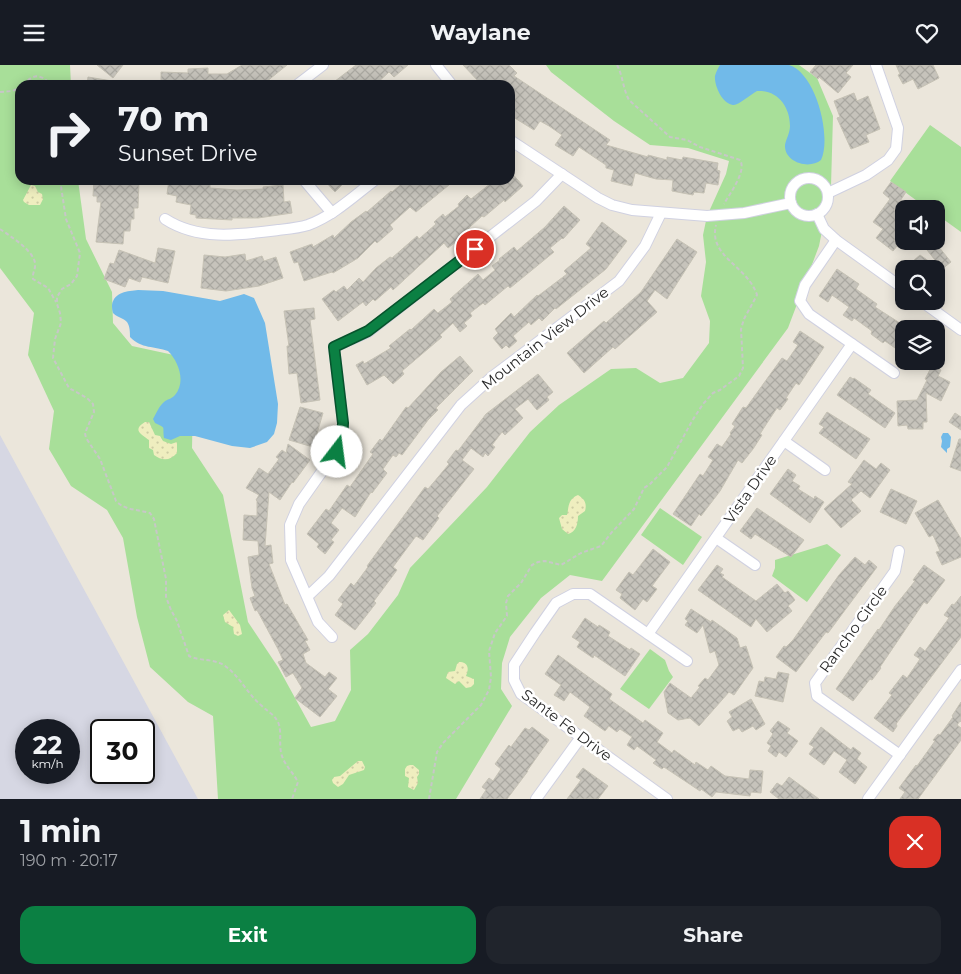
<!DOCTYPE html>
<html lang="en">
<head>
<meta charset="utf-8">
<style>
  :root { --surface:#171b24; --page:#20242c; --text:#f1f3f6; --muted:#9ea1a6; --accent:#0b8043 }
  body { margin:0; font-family:Montserrat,sans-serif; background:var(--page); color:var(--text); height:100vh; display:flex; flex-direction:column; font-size:19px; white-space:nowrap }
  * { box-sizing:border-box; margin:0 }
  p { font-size:16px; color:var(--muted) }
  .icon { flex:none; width:28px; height:28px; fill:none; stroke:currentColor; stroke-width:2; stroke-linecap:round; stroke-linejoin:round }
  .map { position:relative; height:734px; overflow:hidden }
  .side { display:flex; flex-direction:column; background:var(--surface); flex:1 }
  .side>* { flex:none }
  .banner { position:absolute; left:15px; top:15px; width:500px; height:105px; border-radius:15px; box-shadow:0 2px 12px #0003; background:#171b24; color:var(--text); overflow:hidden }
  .buttons { position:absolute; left:895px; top:135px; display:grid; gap:10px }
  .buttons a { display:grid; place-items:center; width:50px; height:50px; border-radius:10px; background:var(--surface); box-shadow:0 2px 12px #0003; font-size:25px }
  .speed { position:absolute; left:15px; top:654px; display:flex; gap:10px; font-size:25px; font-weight:700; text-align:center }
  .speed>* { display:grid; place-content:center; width:65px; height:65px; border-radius:50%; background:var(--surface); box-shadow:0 2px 12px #0003; line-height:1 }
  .speed small { font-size:12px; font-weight:400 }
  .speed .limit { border:2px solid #111; border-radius:8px; background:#fff; color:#111 }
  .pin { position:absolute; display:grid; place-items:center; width:42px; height:42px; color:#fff; margin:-21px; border:2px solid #fff; border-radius:50%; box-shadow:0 1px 5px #0007 }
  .me { position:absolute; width:55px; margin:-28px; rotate:15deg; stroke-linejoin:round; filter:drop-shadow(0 0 4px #0008) }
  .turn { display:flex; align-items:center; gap:18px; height:105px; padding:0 20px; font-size:22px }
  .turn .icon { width:65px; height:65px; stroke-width:2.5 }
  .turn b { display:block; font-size:35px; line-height:42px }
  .round { display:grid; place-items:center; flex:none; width:52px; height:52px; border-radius:15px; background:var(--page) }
  .summary { display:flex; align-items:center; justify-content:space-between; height:85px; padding:0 20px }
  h1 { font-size:30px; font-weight:700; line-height:38px }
  .primary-button { display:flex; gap:10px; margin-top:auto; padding:10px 20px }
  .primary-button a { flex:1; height:58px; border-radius:15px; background:var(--accent); color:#fff; font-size:20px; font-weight:700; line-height:58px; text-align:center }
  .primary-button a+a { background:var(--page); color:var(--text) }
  header { display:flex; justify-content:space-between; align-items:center; height:65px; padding:0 20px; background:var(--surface); font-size:22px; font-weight:700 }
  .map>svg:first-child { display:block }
</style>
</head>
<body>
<header><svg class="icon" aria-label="menu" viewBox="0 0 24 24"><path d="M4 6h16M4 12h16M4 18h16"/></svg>Waylane<svg class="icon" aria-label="heart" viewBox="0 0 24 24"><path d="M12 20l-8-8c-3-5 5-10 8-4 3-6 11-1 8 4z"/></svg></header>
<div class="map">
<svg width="961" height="734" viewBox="0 0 961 734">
  <defs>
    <pattern id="sand-dots" width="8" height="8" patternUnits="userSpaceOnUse" patternTransform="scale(1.25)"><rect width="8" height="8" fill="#efeebf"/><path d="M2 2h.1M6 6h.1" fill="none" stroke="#cdcca4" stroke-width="1.8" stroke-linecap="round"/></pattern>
    <pattern id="building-cross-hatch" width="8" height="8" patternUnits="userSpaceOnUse" patternTransform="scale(1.25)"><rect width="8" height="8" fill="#c6c3bb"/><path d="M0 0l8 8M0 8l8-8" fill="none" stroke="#aaa8a1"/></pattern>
  </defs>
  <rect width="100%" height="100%" fill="#ebe6db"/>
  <path fill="#d6d7e3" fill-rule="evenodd" d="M0,370L198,734H0ZM26,665H69V708H26ZM101,665H144V708H101Z"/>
  <g fill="#a8df99">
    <path d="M0,0H70L71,20H20V115H78L86,174L112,227L113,258L132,281L183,292L193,335L192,383L223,430L248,557L278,602L311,662L335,656L351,625L350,585L368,569L398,530L410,503L487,422L530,367L559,340L611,304L636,303L660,318L683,313L709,278L710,256L701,231L706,197L703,170L707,151L726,109L729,96L688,83L650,80L614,56L551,7L546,0H799L817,13L833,51L831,121L819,181L788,263L602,516L570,510L541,533L510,572L502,598L501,624L512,641L456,734H218L213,651L188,637L150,602L137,552L123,473L107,445L71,421L49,384L54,346L28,290L34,248L0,203Z"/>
    <path d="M930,60L961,82V167L936,149V144H928L890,116Z"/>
    <path d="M660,443L702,472L683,500L641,470Z"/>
    <path d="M827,479L841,490L807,537L772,511L775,503V495Z"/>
    <path d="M650,584L665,595L669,606L673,612L649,644L620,624Z"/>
  </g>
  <g fill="url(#sand-dots)">
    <path d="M31,120L35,121L38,127L42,129L43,134L40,140H29L24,137L23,135Z"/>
    <path d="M145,357H149L155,370L160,371L163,376L171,379L177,377V388C170,396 162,396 154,390L153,385L149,383V375C141,369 132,365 145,357Z"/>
    <path d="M578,430C585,434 587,439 585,446L578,451C578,459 576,467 568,469L562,464L559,453L562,450H567C569,441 568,434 578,430Z"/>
    <path d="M229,545L240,560L242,569L238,571L234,569L233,562L225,557L223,550Z"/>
    <path d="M459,597C469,597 469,605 466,611L474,614V619L471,622L466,623L459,616L455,619L446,613L448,607L455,606L457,599Z"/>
    <path d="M358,696H362L365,702L364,705L349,710L343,719L338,722L333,718L332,715L334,712L340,711Z"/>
    <path d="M410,700H413L419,705V709L417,712L418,718L414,725L408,722L409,713L405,711V704L407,701Z"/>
  </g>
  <g fill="#71bae9">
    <path d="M720,0C738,0 756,0 774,0C778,0 785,0 789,0C816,8 832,72 821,95C809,105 784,97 785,80C786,74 790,68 790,61C790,42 778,25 757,26C751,29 738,41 733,40C722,39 714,20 715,11C716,7 718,3 720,0Z"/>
    <path d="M138,225L163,226L220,236L244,229L254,233L265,258L278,339L277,358L274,369L267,377L250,383L232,381L195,371H180L171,375L164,373C162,360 167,364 155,358L153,354C156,349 159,341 164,337C167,334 172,334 175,330C186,317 179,297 168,286C155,281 141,284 130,272C130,268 130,261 127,257C124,253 116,252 113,248C112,245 112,242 112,240C114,227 128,226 138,225Z"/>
    <path d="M943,368H948L951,372L950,382L947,384V388L941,382L942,376L941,372Z"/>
  </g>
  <g fill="url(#building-cross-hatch)" stroke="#c6c2b5">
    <path d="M97,0H123L113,13Z"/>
    <path d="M242,0H287L266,17L268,20H161V7L188,8V4L208,3V9H227Z"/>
    <path d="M356,0H408L394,12L389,7L375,20H330Z"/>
    <path d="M463,0H509L517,8L514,11L610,75L606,80L648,92V90L667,95V92L682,95L683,92L718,98L717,105L720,106L718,120L706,118L704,128L694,127L693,130L672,126L673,115L656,114L635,108L632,121L611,116L614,105L606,103V100L579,82L573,91L555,80L562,70L549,61L540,56L534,65L510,50V41L513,37L510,34V20H482Z"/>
    <path d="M816,0H853L846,8L851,12L838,28L819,12L818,14L810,7Z"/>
    <path d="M896,0H933L939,13L918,24L913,14L903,19L898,10L900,9Z"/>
    <path d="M88,12L112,16V20H87Z"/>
    <path d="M854,28L857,36L868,31L880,64L866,70L869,77L851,84L837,53L840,52L834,36Z"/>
    <path d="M510,106L523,121L505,137L504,135L484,152L482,151L460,171L461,173L448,183L444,178L393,225L391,222L375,236L373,234L366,241L363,237L338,256L322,234L334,225L336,227L344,221L347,225L359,213L363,217L376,203L390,192L392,193L417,171L419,174L436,159L434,157L443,149L445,152L459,141L458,139L467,130L471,134L495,115H510Z"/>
    <path d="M94,115L139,116L138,143H134V154H131L130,166H124L123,179L96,177L101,137H97V131H93Z"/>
    <path d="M169,115L210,120V123L237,125L263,124V122L283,120L284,137L290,136L292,148L258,153H232V155L196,153V150L190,149L191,140L176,137L177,131L167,129Z"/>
    <path d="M324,115H347L335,127Z"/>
    <path d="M406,115H455L416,147L410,142L390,160L393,164L377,178L375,176L358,193L333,208L332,207L304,216L298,197L294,198L290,187L312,179L313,182L333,170L334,173L351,157L366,146L367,147L391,126L392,127Z"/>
    <path d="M891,117L906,127L894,145L904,152V162L894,176H901L893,186L876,173L883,164L873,157L890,134L883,128Z"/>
    <path d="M564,141L580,155L563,174L562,173L550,183L554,187L510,223L508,221L485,240L483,238L470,248L472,251L464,258L467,261L460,267L453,258L440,270L442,272L402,306L404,309L393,319L384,310L367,320L356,300L363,296L364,299L391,283L389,281L410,264L411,265L434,244L438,248L452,237L450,234L478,209L483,215L495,205L492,201L500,195L499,194L514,182L517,186L545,162Z"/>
    <path d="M602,157L627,176L606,204L556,244L555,243L542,256L539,253L531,260L529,257L513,271L517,276L509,283L506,280L502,284L493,273L498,268L495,264L511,248L514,252L537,230L538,231L567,209L564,206L591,183L586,179Z"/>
    <path d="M677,174L697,187L667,234L655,225L647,236L657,247L615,284L613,282L584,308L567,288L604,256L606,258L641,227Z"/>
    <path d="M920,176H934L951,197L942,204Z"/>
    <path d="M158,183L175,186L168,218L142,212L140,217L129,213L125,222L104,214L110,198L114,199L119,185L155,198Z"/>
    <path d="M245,189L246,196L262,191L264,196L276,192L283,213L259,221L226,226L201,223L204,190L225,192Z"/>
    <path d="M920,190L940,204H918L913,196Z"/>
    <path d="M837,204L859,219L856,224L877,239L875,242L906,262L904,264V286L899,283L898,285L885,276L883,278L871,269L872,266L854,253L852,256L843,250L849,242L832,230L828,237L819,231Z"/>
    <path d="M314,243L315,254L310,255L320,335L301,338L297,308L289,309L287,281H289L284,246Z"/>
    <path d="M800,266L824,282L799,320L796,318L786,333L788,334L780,345L777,343L767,358L760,369L762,370L753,384L742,398L738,395L720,426L701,451L699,449L691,461L673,449L700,409L703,411L713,395L708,392L717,379L722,382L731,369L730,368L735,361L732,359L743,342L746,343L782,293L787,296L798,280L793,277Z"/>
    <path d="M460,291L473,306L436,343L438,345L428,355L402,390L399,388L396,392L393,390L383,404L387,408L372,428L371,427L355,452L342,443L331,458L339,465L331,475L334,477L325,489L317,482L319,479L307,469L326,444L329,446L347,420L350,422L373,389L370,387L380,374L382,376L406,342L408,343L441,307Z"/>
    <path d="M932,301L941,305L938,311L950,317L941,336L926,328L927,357H923V364H908L907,360L898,361L897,336L917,335L927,315L925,314Z"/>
    <path d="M538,309L553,327L547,332L549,335L537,345L528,334L515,344L523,353L505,370L502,367L492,380L495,382L488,391L485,388L483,392L471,383L462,395L474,404L437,451L439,453L423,475L416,471L393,502L397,505L374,536L376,538L355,565L335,550L343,539L338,535L351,518L354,521L368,502L367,501L425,422L428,424L434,417L449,399L447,397L456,385L458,386L486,349Z"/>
    <path d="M850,312L853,314L854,313L871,325L868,329L895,348L885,363L837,330Z"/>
    <path d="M300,342L323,348L313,382L289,375Z"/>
    <path d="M827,347L870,374L856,394L819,368L824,362L819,359Z"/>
    <path d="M955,348L961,352V365L949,357Z"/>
    <path d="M959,374H961V406L950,402Z"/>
    <path d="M288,379L310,395L293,418L292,417L280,435L269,427L265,481L271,480L273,498L269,499L285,540L287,539L308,575L305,576L310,585L303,589L306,598L325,612L329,607L337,613L328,624L337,631L320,652L295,633L302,623L293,608L286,612L278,597L283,595L278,584L257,545L255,546L250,533L255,531L252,523L248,492L259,490L258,476L243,475L244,450L257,451V436L256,435L259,430L246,423L259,403L268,409L279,394L276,392L282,385L286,388Z"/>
    <path d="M864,395L876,404L881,398L890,405L870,433L861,426L851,435L861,446L841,463L824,444L852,419L848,417Z"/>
    <path d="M788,404L796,410L792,416L800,421L798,424L814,434L815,431L824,437L810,458L770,429Z"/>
    <path d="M891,424L917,436L906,459L880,447Z"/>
    <path d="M938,435L961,474V492L942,500L936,487L940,486L933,470L929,472L915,448Z"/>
    <path d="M757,443L804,475L791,492L755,469L751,474L740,466Z"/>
    <path d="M653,484L670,497L652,521L657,524L647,537L643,534L635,545L620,533L622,529L616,525L629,507L633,510Z"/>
    <path d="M855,492L865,500L869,495L877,502L828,568L826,567L796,607L776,592L784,581L786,582L793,575L839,510Z"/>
    <path d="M717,500L723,504L720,508L724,510L722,512L756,536L777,519L785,528L788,526L795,535L788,541L792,546L767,567L756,554L751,562L698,525Z"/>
    <path d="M924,500L945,515L927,539L924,537L880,602L881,603L872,615L870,614L853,636L836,624L878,564L879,565L895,541L915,516L913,515Z"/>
    <path d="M961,531V572L896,659L897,661L893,667L874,653L892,630L889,628L903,610L907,613L920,594L914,590L920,582L925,586L949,553L944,550L952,539L954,540Z"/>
    <path d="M691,544L711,557L712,555L737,573L740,583L746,581L753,603L734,630L729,627L699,661L690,653L678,655L668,648L664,627L670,618L691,633L700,622L698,621L705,613L708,615L719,600L715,586L710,588L703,560L697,568L685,560L688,556L685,554Z"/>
    <path d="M585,553L598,562L599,560L610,567L608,571L630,585L631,583L640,589L625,611L594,590L593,593L577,582L580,577L572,572Z"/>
    <path d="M558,590L612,629L609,634L643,658L645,655L663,668L657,677L672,688L674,685L695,700L696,697L708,705L711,701L725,711L749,714L750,705L763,706L761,728L751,727L750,731L716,727L712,732L701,724L700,726L664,702L662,704L653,698L656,695L637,681L634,685L627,680L632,672L620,664L617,667L609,661L605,666L584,651L590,642L570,627L564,636L554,630L561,620L545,609Z"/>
    <path d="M778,607L789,609L783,637L755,631L759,616L764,617L765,612L776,614Z"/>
    <path d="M751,634L765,659L756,665L753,661L742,667L739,663L733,666L727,656L732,652L729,647Z"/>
    <path d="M961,637V657L960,656L957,660L961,663V675L918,734H900L905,727L899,723L916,700L917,701L935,676L933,675L938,669L940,670L953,652L952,651Z"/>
    <path d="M778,656L790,664L787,668L798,676L786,692L779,687L776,692L768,686L771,681L767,678L773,669L770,666Z"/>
    <path d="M532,662L549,675L527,706H528L507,734H480L486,725L482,722L489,713L493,716L501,704L495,699L509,680L511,682L525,663L529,665Z"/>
    <path d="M821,662L851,685L853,682L861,688L857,694L867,702L855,719L839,707L847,695L834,686L824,700L809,689L814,682L809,679Z"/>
    <path d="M583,703L608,721L598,734H567L581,715L576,712Z"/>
    <path d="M789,712L819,734H779L770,727L777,718L782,721Z"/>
  </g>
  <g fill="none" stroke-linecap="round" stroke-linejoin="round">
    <g stroke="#d0d1e1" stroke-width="12">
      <g id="minor">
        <path d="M436,0L452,20"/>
        <path d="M297,20L323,0"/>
        <path d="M510,75L598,133L612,140L632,145L707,151L744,148L791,138"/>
        <circle cx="809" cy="132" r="19"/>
        <path d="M304,115L332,148"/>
        <path d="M828,128L866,110L888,95L896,84L898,63L876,0"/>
        <path d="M817,149L824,164L836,175L904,224"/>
        <path d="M165,154C199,176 239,170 278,165C287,164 299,163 308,160C333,151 354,131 375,115"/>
        <path d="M836,175L805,220L800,236L809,249L894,308"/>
        <path d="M921,236L961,265"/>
        <path d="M784,376L825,405"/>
        <path d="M716,473L755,500"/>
        <path d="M899,486L895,506L815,618L817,631L900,690"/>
        <path d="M308,531L329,511L461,340L493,311L619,216L645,181L661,148"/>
        <path d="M648,569L852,279"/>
        <path d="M332,572L318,557L291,495L290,460L299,439L342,378L343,358L334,282L368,267L536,136L562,109"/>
        <path d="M536,734L581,672"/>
        <path d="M667,734L521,629L514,615V600L535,568L556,538L573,529H590L687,596"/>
        <path d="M868,734L961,605"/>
      </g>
    </g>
    <g stroke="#c7c7c7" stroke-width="2" stroke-dasharray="4 2.5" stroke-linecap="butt">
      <path d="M617,0C623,11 623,24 629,35L670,72L687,75L700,82L740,95C747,106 730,128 724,139"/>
      <path d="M23,20C34,8 40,9 52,20"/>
      <path d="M0,27L12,26L20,23"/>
      <path d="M60,115L66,154L80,188L77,211L71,219L62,224L57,232V239L60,248L61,258L55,274L53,293L69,323L87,333L93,339L94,347L85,368L86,373L100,394L116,436C126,446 137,444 150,448L154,454L166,514V532L171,545L177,556L189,591C200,596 212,594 222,599C239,609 247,629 262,641C268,647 274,649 278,657C282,666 279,678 281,687C283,699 293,707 298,717L292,734"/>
      <path d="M0,164C10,171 33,185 35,198C36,204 32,208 33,214L48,223L56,237"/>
      <path d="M429,734L437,687L443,678L481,640L489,625L491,612L489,586L495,568L507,551L506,538L508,531L521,518L532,500L538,497L545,496L561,500L581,488L601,481L612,467L634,444L644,423L650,419L667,402L692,356L703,339L713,328L720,325L739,311L743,303L741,264L744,254L757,230C748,201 708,192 716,160"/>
    </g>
    <use href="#minor" stroke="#fff" stroke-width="10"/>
  </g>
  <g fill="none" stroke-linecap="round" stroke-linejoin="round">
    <g stroke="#07532c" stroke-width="12">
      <path id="route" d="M337,387L342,378L343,358L334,282L368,266L475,184"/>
    </g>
    <use href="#route" stroke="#0b8043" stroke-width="9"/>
  </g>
  <g text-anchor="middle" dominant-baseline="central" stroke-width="5" stroke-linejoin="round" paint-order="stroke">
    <g font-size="15" fill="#292929" stroke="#fff">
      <text transform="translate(545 273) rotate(-38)">Mountain View Drive</text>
      <text transform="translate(750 424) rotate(-55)">Vista Drive</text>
      <text transform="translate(853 564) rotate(-54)">Rancho Circle</text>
      <text transform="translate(567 660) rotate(37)">Sante Fe Drive</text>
    </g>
  </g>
</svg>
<div class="buttons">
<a><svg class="icon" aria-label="sound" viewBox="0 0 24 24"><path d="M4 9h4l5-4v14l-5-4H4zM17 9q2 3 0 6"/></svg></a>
<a><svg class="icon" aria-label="search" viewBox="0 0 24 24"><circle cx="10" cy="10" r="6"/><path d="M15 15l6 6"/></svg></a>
<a><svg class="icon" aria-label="layers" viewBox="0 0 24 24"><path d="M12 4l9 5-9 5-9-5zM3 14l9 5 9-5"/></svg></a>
</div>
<div class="speed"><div>22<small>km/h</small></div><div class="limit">30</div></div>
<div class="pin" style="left:475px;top:184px;background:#d93025"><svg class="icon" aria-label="arrive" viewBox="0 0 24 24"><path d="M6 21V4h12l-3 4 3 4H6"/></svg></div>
<svg class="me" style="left:337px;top:387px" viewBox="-20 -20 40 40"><circle r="19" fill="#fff"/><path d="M0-13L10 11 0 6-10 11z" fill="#0b8043"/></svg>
<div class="banner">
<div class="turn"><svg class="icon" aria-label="right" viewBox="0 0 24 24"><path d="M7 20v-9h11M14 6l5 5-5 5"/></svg><div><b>70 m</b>Sunset Drive</div></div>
</div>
</div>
<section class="side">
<div class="summary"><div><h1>1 min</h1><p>190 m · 20:17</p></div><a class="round" style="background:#d93025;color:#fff"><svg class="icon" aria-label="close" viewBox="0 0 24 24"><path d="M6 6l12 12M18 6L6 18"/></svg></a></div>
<div class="primary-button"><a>Exit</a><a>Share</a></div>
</section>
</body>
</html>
